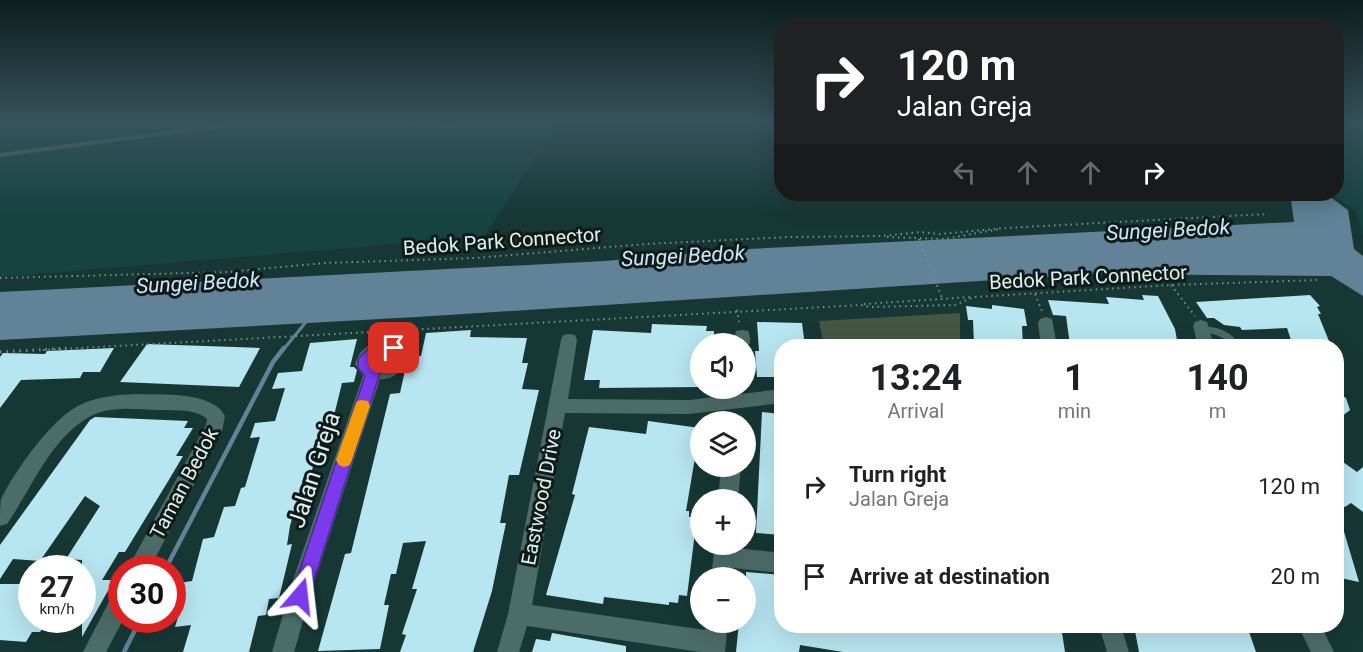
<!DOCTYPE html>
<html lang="en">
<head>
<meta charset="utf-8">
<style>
  :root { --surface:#fff; --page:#f2f2f2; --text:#202124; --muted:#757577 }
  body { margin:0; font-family:Roboto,sans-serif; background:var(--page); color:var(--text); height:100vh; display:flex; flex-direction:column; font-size:22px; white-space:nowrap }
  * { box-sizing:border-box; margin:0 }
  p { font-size:20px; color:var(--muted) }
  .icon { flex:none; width:33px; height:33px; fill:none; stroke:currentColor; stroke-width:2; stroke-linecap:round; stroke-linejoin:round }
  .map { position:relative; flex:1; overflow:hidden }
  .drawer { position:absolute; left:774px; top:339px; width:570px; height:294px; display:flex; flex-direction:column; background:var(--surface); border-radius:24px; box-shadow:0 6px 24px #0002 }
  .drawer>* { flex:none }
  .hud { position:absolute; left:774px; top:18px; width:570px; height:183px; border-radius:24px; box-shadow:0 6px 24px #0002; background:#202124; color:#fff; overflow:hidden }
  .buttons { position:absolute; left:690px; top:333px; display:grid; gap:12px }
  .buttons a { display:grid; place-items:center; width:66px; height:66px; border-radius:50%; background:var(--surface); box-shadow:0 6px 24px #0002; font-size:30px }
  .speed { position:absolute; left:18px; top:555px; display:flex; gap:12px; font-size:30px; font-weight:700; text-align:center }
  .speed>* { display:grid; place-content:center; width:78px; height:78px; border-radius:50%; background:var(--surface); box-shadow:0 6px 24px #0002; line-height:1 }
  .speed small { font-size:15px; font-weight:400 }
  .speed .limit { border:9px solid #d22; background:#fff; color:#111 }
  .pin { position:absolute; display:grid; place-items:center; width:51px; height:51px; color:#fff; margin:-26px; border-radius:12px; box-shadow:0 3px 9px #0006 }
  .me { position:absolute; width:66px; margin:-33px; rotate:17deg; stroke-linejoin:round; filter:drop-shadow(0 0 4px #0008) }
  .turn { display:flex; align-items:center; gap:21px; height:126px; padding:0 24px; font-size:27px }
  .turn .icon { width:78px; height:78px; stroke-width:2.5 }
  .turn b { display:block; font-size:42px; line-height:51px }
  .lanes { display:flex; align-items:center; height:57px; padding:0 24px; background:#0003; justify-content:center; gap:30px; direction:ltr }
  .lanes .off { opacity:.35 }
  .eta { display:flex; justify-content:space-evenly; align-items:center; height:102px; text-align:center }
  .eta b { font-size:36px; font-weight:700; line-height:42px }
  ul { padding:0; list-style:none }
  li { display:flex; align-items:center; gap:18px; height:90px; padding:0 24px }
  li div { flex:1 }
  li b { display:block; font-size:22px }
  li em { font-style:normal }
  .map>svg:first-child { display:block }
</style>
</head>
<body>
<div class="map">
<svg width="1363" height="652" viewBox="0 0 1363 652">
  <rect width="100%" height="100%" fill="#173735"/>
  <g fill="#164240">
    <path d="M0,123H557L484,237L0,277Z"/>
    <path d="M1337,123L1363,125V237L1356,211L1332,194H1336Z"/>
  </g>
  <path fill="#435742" d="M960,313V346H824L819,321Z"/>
  <path fill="#618297" d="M1293,194H1326L1348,210L1354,249L1363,256V296L1331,276L1090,274L417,317L0,340V292L605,261L728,250L1294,222L1291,200Z"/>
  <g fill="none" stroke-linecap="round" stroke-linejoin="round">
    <path stroke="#618297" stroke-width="3" d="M283,350L306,322"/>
    <g stroke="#618297" stroke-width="4.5">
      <path d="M166,568L273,362L284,348"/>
      <path d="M124,652L140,620"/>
    </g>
  </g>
  <g fill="#b7e5f0">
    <path d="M1142,295L1158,296L1175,329L1178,346L1070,345L1066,316L1053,315L1048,300L1109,304L1106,297L1144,300Z"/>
    <path d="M1310,295L1320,306L1317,307L1321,314H1318L1331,346H1296L1295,341L1291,340L1287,328L1242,330L1240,327L1224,325L1214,318H1207L1196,302Z"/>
    <path d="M992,305L1024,309L1027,326H1022L1023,346L974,344L973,320H968L966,306L992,309Z"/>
    <path d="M757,322L802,323L805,346H782V377H757L755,351H759Z"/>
    <path d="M652,324L707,326L706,331H714V344H700V387L599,388L600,380H584L593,330L651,333Z"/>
    <path d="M471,330L470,337L527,338L522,363H528L522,389L539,390L519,475H509L500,523H506L502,542L492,591L473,652H400L406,635L402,634L417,589H412L426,541L403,543L396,574H391L384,605H389L380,649L318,651L345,554L351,553L390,394L400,393L406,366L413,365L415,357L421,356L426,333Z"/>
    <path d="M357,339L350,367H354L357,370L354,382L342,383L329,436H323L316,465L313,466L311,475L304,476L290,526L287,545L292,544L279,598L269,599L266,615L258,616L249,652H183L191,625L175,627L179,614L172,615V584L192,581L203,539L214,537L224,507L235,506L241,488L245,487L260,437L250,438L255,423L275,421L285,388L272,389L278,373L302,371L310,343Z"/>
    <path d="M147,344L260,348L239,387L120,382Z"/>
    <path d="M114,348L100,372H83L80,378L21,380L0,408V357L3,353L45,354L47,351Z"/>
    <path d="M1336,392L1346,398L1350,410L1336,421Z"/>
    <path d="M762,412L782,414V535L756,533Z"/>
    <path d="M95,417L188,421L184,428H193L176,456H183L170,478L125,552H119L102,580H114L82,637V560L66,559L100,506L85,496L40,561L13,559L0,579V545L90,420Z"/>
    <path d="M648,421L700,428L686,511H689V517H697L687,596L679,595L678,603L669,602V605L604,597L603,604L546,595L575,495L572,494L589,427L646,434Z"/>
    <path d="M1336,457L1357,472L1363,467V512L1351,503L1345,507L1336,500Z"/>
    <path d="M1336,515H1339L1359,582L1336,577Z"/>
    <path d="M32,568V620H48L40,632H32L26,642L0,640V584H21Z"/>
    <path d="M746,572L782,575V626H1061L1065,652H843L800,645L799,652H736L739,622H746Z"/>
    <path d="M1134,626H1247L1256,652H1139Z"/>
    <path d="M552,633L626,646V652H532L536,639L550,641Z"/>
  </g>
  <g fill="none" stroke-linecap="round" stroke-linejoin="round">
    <g stroke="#77908f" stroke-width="2" stroke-dasharray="1.5 4" stroke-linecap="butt">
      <path d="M887,237L944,239L1000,229"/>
      <path d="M919,239L942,298"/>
      <path d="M0,278L227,272L325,263L475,258L646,244L789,237L882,236L920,232L939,234L1006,228L1267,214"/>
      <path d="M1171,285L1195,316"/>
      <path d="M1035,294L1042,311"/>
      <path d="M864,304L972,297"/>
      <path d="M737,310L739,322"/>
      <path d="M43,350L861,305L870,307L955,305L974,297L1171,285L1318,280"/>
    </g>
    <g stroke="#77908f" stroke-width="3" stroke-dasharray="1.5 5" stroke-linecap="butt">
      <path d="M0,352L71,348"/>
      <path d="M748,387L750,353"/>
    </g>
    <g fill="#4c6c69" fill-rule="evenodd">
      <path d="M227,123H246L243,125L0,157V153Z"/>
      <path d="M386,123H477L474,125L450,128L389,125Z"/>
      <path d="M1202,326C1218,327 1232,331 1240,346H1232C1223,335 1213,334 1199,331L1198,329L1199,327Z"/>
    </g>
    <g fill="#4c6c69" fill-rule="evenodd">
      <path d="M1046,317L1052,319L1057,346H1041L1038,323L1040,319Z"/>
      <path d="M1201,320L1207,322L1214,346H1198L1193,326L1195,322Z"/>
      <path d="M742,330L748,331C751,337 751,345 746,349V344H733L736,331Z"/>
      <path d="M569,334L575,335L577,340L568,399L689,400L782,389V403L689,414L565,413L532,605L705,630L706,622H728L725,652H700L527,626L519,652H497L508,614L561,340L563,335Z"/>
      <path d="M383,340L403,345L409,354C405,367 395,381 380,379L316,577L294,652H272L294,577L363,376L355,364C360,349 368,344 383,340ZM383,354L391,355L382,366L373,365L374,359Z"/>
      <path d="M136,394C161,395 213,391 225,416L222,431L150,568H128L206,425L207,419C195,408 173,411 157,410C137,409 112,406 93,415C52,435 32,488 7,524L0,526C0,518 0,506 1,499C15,471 53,416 82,404C100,396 117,395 136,394Z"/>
      <path d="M721,466H741L738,500H718Z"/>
      <path d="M715,544H735V548L782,553V573L733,568V578H711Z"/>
      <path d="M122,589V620H123L106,652H83L114,592Z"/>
      <path d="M1099,626H1121L1129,652H1107Z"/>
      <path d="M1298,626H1321L1334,652H1311Z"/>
    </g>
  </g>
  <linearGradient id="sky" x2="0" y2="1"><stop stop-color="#0d1e1d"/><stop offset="0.57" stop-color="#36535c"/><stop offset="1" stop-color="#36535c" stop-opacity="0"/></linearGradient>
  <rect width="1363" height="215" fill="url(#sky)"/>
  <path fill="#7c3aed" stroke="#51269a" stroke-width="1.5" d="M394,342L399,344L401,348L399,352L381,353L372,361V365L380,373L309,596L306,602L300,604L293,602L291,596L365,376L358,368V359L373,344Z"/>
  <path fill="#f59e0b" d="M362,400L368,401L370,406L352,460L350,465L344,467L339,465L336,460L355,406L357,401Z"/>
  <g text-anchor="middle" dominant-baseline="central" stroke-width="6" stroke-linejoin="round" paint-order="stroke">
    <g font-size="20" fill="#dff0ef" stroke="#0e1b1a">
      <text transform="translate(502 241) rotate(-4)">Bedok Park Connector</text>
      <text transform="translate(1088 277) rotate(-3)">Bedok Park Connector</text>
      <text transform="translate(184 483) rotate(-62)">Taman Bedok</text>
      <text transform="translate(541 497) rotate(-79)">Eastwood Drive</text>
    </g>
    <g font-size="21" font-style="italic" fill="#d0e7f6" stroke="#0e1b1a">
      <text transform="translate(1168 230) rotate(-3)">Sungei Bedok</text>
      <text transform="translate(683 256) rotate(-3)">Sungei Bedok</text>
      <text transform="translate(198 283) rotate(-3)">Sungei Bedok</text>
    </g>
    <g font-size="24" fill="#dff0ef" stroke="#0e1b1a">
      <text transform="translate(314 470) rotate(-72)">Jalan Greja</text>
    </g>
  </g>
</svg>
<div class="buttons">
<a><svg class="icon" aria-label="sound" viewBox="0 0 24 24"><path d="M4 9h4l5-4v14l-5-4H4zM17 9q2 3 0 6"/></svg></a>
<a><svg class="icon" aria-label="layers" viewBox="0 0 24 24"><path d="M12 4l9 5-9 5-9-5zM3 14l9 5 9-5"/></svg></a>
<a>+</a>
<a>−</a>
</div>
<div class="speed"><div>27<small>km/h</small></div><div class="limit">30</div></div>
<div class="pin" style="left:394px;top:348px;background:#d93025"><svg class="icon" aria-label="arrive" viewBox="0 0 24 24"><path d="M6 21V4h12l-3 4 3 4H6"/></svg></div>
<svg class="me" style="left:300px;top:596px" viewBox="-20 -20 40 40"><path d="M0-17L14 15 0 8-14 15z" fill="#7c3aed" stroke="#fff" stroke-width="4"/></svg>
<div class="hud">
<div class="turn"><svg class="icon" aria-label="right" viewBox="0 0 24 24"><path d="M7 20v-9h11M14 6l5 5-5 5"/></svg><div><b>120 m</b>Jalan Greja</div></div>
<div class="lanes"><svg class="icon off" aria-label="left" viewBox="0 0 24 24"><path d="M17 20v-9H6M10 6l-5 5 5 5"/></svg><svg class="icon off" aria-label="ahead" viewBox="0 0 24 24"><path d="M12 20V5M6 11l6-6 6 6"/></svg><svg class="icon off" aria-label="ahead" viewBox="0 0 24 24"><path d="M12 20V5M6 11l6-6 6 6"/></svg><svg class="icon" aria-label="right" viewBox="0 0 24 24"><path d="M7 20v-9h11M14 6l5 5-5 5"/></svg></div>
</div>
<section class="drawer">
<div class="eta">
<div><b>13:24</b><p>Arrival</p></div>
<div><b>1</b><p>min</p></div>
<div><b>140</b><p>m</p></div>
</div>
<ul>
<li><svg class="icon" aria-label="right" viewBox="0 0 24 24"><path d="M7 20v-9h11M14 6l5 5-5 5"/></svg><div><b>Turn right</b><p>Jalan Greja</p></div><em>120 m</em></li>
<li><svg class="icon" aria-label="arrive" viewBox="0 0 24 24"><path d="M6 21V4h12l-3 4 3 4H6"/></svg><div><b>Arrive at destination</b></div><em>20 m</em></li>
</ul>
</section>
</div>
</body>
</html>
